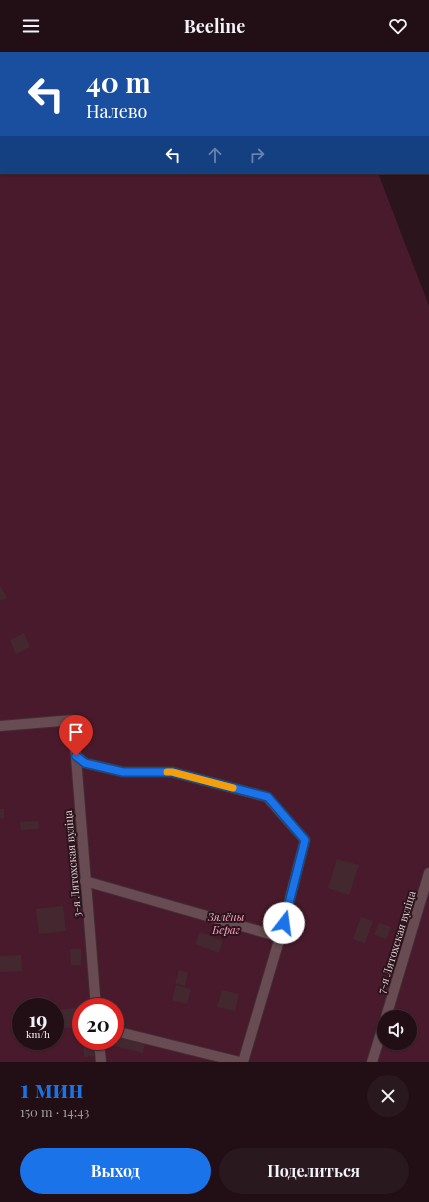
<!DOCTYPE html>
<html lang="ru">
<head>
<meta charset="utf-8">
<style>
  :root { --surface:#210f15; --page:#29181e; --text:#f1f3f6; --muted:#a29ca0; --line:#3e2f34; --accent:#1a73e8 }
  body { margin:0; font-family:"Playfair Display",serif; background:var(--page); color:var(--text); height:100vh; display:flex; flex-direction:column; font-size:15px; white-space:nowrap }
  * { box-sizing:border-box; margin:0 }
  p { font-size:13px; color:var(--muted) }
  .icon { flex:none; width:22px; height:22px; fill:none; stroke:currentColor; stroke-width:2; stroke-linecap:round; stroke-linejoin:round }
  .map { position:relative; height:1010px; overflow:hidden }
  .sheet { display:flex; flex-direction:column; background:var(--surface); flex:1 }
  .sheet>* { flex:none }
  .top-card { position:absolute; left:0px; top:0px; width:429px; height:122px; box-shadow:0 1px 3px #0004,0 0 0 1px var(--line); background:#1a4fa0; color:#fff; overflow:hidden }
  .controls { position:absolute; left:377px; top:958px; display:grid; gap:8px }
  .controls a { display:grid; place-items:center; width:40px; height:40px; border-radius:50%; background:var(--surface); box-shadow:0 1px 3px #0004,0 0 0 1px var(--line); font-size:20px }
  .speed { position:absolute; left:12px; top:946px; display:flex; gap:8px; font-size:20px; font-weight:700; text-align:center }
  .speed>* { display:grid; place-content:center; width:52px; height:52px; border-radius:50%; background:var(--surface); box-shadow:0 1px 3px #0004,0 0 0 1px var(--line); line-height:1 }
  .speed small { font-size:10px; font-weight:400 }
  .speed .limit { border:6px solid #d22; background:#fff; color:#111 }
  .pin { position:absolute; display:grid; place-items:center; width:34px; height:34px; color:#fff; margin:-41px -17px; border-radius:50% 50% 50% 0; rotate:-45deg; box-shadow:0 0 4px #0007 }
  .pin .icon { rotate:45deg }
  .me { position:absolute; width:44px; margin:-22px; rotate:15deg; stroke-linejoin:round; filter:drop-shadow(0 0 3px #0008) }
  .turn { display:flex; align-items:center; gap:14px; height:84px; padding:0 20px; font-size:18px }
  .turn .icon { width:52px; height:52px; stroke-width:2.5 }
  .turn b { display:block; font-size:28px; line-height:34px }
  .lanes { display:flex; align-items:center; height:38px; padding:0 20px; background:#0003; justify-content:center; gap:20px; direction:ltr }
  .lanes .off { opacity:.35 }
  .round { display:grid; place-items:center; flex:none; width:42px; height:42px; border-radius:21px; background:var(--page) }
  .head { display:flex; align-items:center; justify-content:space-between; height:68px; padding:0 20px }
  h1 { font-size:24px; font-weight:700; line-height:30px; color:var(--accent) }
  .cta { display:flex; gap:8px; margin-top:auto; padding:8px 20px }
  .cta a { flex:1; height:46px; border-radius:24px; background:var(--accent); color:#fff; font-size:16px; font-weight:700; line-height:46px; text-align:center }
  .cta a+a { background:var(--page); color:var(--text) }
  header { display:flex; justify-content:space-between; align-items:center; height:52px; padding:0 20px; background:var(--surface); font-size:18px; font-weight:700 }
  .map>svg:first-child { display:block }
</style>
</head>
<body>
<header><svg class="icon" aria-label="menu" viewBox="0 0 24 24"><path d="M4 6h16M4 12h16M4 18h16"/></svg>Beeline<svg class="icon" aria-label="heart" viewBox="0 0 24 24"><path d="M12 20l-8-8c-3-5 5-10 8-4 3-6 11-1 8 4z"/></svg></header>
<div class="map">
<svg width="429" height="1010" viewBox="0 0 429 1010">
  <rect width="100%" height="100%" fill="#2c141c"/>
  <path fill="#491a2b" fill-rule="evenodd" d="M0,0H429V99L428,1H1V121H378L429,254V1010H0ZM21,955H55V989H21ZM81,955H115V989H81ZM384,965H410V991H384Z"/>
  <g fill="#432830">
    <path d="M0,533L7,546L0,549Z"/>
    <path d="M24,581L30,595L16,602L10,588Z"/>
    <rect x="0" y="757" width="4" height="9"/>
    <path d="M38,769L39,777L21,778L20,770Z"/>
    <path d="M337,807L359,813L349,843L328,836Z"/>
    <path d="M63,854L66,879L39,882L36,857Z"/>
    <path d="M361,865L373,869L365,891L353,887Z"/>
    <path d="M379,871L391,875L386,887L374,883Z"/>
    <path d="M200,880L223,889L219,901L195,892Z"/>
    <path d="M70,897H81V913H71Z"/>
    <path d="M21,903L22,919L0,920V904Z"/>
    <path d="M179,918L188,921L185,934L175,931Z"/>
    <path d="M176,933L191,937L187,952L172,948Z"/>
    <path d="M222,938L239,942L235,959L217,955Z"/>
    <path d="M76,956L77,975L55,977V958Z"/>
    <path d="M115,984L145,991L143,1001L111,993L112,989H115Z"/>
    <path d="M83,989H94L95,1004L84,1005Z"/>
  </g>
  <g fill="none" stroke-linecap="round" stroke-linejoin="round">
    <g stroke="#402e33" stroke-width="12">
      <g id="minor">
        <path d="M0,674L73,668L96,955"/>
        <path d="M76,704L85,711L123,720H172L267,745L305,788L280,885L243,1010"/>
        <path d="M85,829L280,885"/>
        <path d="M386,965L429,821"/>
        <path d="M115,979L240,1010"/>
        <path d="M99,989L101,1010"/>
        <path d="M372,1010L384,971"/>
      </g>
    </g>
    <use href="#minor" stroke="#684b53" stroke-width="10"/>
  </g>
  <g fill="none" stroke-linecap="round" stroke-linejoin="round">
    <g stroke="#114b97" stroke-width="10">
      <path id="route" d="M76,704L85,711L123,720H172L268,745L305,788L284,871"/>
    </g>
    <use href="#route" stroke="#1a73e8" stroke-width="7"/>
    <path stroke="#f59e0b" stroke-width="7" d="M167,720H172L233,736"/>
  </g>
  <g text-anchor="middle" dominant-baseline="central" stroke-width="4" stroke-linejoin="round" paint-order="stroke">
    <g font-size="11" fill="#e0ced3" stroke="#2c141c">
      <text transform="translate(72 812) rotate(-95)">3-я Лятохская вуліца</text>
      <text transform="translate(396 890) rotate(-73)">7-я Лятохская вуліца</text>
    </g>
    <g font-size="11" font-style="italic" fill="#ffa4c0" stroke="#2c141c">
      <text x="226" y="864">Зялёны<tspan x="226" dy="13">Бераг</tspan></text>
    </g>
  </g>
</svg>
<div class="controls">
<a><svg class="icon" aria-label="sound" viewBox="0 0 24 24"><path d="M4 9h4l5-4v14l-5-4H4zM17 9q2 3 0 6"/></svg></a>
</div>
<div class="speed"><div>19<small>km/h</small></div><div class="limit">20</div></div>
<div class="pin" style="left:76px;top:704px;background:#d93025"><svg class="icon" aria-label="arrive" viewBox="0 0 24 24"><path d="M6 21V4h12l-3 4 3 4H6"/></svg></div>
<svg class="me" style="left:284px;top:871px" viewBox="-20 -20 40 40"><circle r="19" fill="#fff"/><path d="M0-13L10 11 0 6-10 11z" fill="#1a73e8"/></svg>
<div class="top-card">
<div class="turn"><svg class="icon" aria-label="left" viewBox="0 0 24 24"><path d="M17 20v-9H6M10 6l-5 5 5 5"/></svg><div><b>40 m</b>Налево</div></div>
<div class="lanes"><svg class="icon" aria-label="left" viewBox="0 0 24 24"><path d="M17 20v-9H6M10 6l-5 5 5 5"/></svg><svg class="icon off" aria-label="ahead" viewBox="0 0 24 24"><path d="M12 20V5M6 11l6-6 6 6"/></svg><svg class="icon off" aria-label="right" viewBox="0 0 24 24"><path d="M7 20v-9h11M14 6l5 5-5 5"/></svg></div>
</div>
</div>
<section class="sheet">
<div class="head"><div><h1>1 мин</h1><p>150 m · 14:43</p></div><a class="round"><svg class="icon" aria-label="close" viewBox="0 0 24 24"><path d="M6 6l12 12M18 6L6 18"/></svg></a></div>
<div class="cta"><a>Выход</a><a>Поделиться</a></div>
</section>
</body>
</html>
